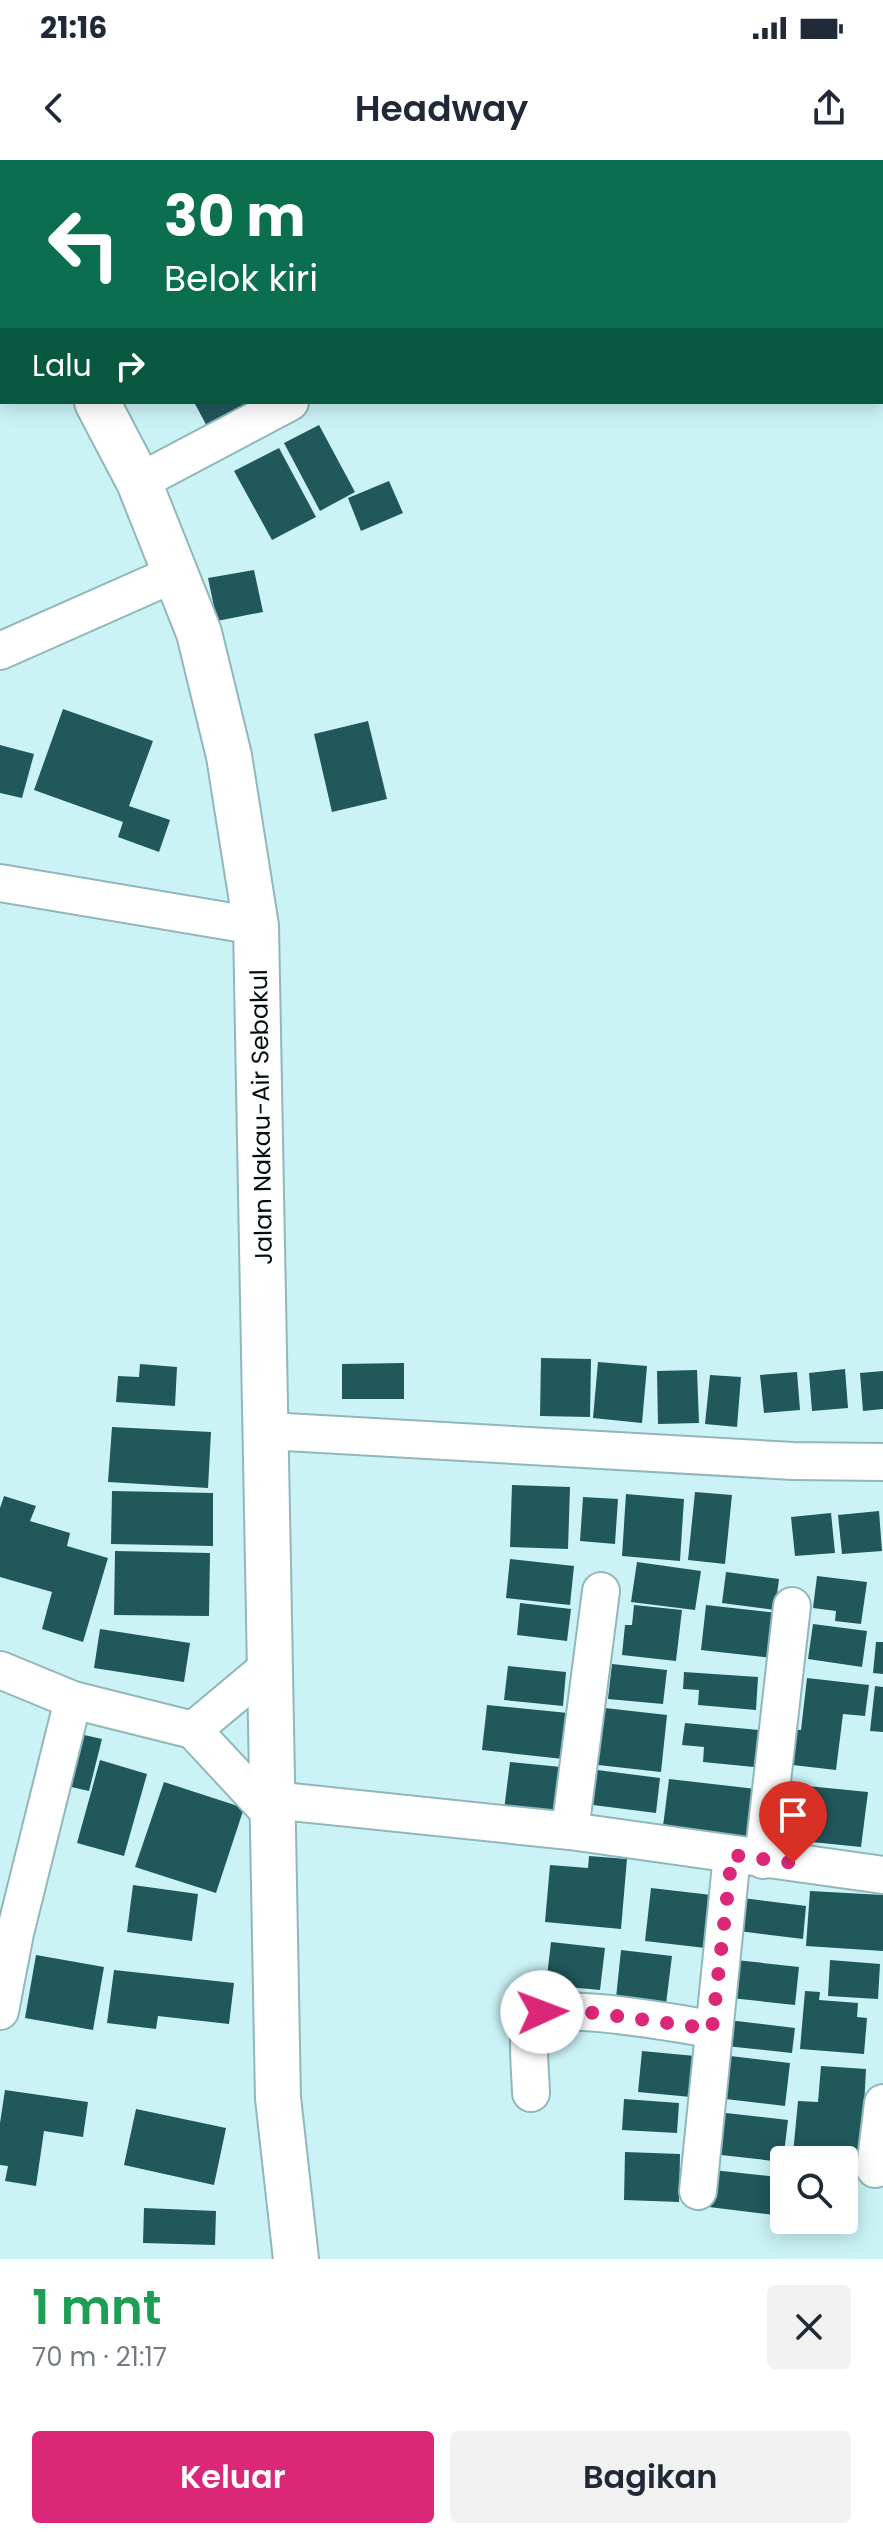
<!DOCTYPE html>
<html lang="id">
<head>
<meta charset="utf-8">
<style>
  :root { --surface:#fff; --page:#f2f2f3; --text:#1f2937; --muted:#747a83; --accent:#db2777 }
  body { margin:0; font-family:Poppins,sans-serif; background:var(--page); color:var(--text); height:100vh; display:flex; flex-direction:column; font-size:30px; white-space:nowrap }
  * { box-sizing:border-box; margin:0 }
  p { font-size:26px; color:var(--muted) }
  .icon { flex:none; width:44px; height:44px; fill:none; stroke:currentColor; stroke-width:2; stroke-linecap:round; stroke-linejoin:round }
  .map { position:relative; height:2099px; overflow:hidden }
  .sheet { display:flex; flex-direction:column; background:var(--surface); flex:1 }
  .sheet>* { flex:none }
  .guide { position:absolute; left:0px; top:0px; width:884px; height:244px; box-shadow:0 4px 20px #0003; background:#0b6e4f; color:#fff; overflow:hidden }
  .fabs { position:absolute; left:770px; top:1986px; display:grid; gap:16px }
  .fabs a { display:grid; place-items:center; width:88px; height:88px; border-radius:8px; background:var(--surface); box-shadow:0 4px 20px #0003; font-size:40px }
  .pin { position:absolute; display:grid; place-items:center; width:68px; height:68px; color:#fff; margin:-82px -34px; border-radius:50% 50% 50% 0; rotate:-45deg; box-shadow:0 0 8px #0007 }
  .pin .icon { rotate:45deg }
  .me { position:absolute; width:88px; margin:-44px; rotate:88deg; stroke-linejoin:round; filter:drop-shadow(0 0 6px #0008) }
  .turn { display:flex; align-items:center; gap:28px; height:168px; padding:0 32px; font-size:36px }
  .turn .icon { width:104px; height:104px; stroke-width:2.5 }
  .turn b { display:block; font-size:56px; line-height:68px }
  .then { display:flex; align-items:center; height:76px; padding:0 32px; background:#0003; gap:16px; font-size:30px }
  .round { display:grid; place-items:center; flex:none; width:84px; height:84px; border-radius:8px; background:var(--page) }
  .overview { display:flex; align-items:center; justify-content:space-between; height:136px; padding:0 32px }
  h1 { font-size:48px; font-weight:600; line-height:60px; color:#1e9e55 }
  .primary-button { display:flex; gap:16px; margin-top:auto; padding:16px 32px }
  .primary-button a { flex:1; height:92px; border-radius:8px; background:var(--accent); color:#fff; font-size:32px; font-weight:600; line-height:92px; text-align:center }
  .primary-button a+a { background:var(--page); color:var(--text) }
  .status { display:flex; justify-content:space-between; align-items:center; height:56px; padding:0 40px; background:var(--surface); direction:ltr }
  .status svg { height:22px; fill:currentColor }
  header { display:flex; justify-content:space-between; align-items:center; height:104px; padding:0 32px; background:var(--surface); font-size:36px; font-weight:600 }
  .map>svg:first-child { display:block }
</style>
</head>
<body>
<div class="status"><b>21:16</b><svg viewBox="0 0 49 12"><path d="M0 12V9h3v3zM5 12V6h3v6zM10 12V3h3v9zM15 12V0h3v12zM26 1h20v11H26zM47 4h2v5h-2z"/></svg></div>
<header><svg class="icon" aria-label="back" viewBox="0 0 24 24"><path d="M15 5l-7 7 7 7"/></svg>Headway<svg class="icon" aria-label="share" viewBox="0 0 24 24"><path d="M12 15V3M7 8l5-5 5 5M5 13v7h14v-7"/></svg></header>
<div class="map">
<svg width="883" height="2099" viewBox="0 0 883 2099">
  <rect width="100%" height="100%" fill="#cbf3f6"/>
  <g fill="#20585c">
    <path d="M194,242H267L210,272Z"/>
    <path d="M319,265L355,332L320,351L284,283Z"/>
    <path d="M279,288L316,357L272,380L234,311Z"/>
    <path d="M389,321L403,353L361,371L348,338Z"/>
    <path d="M254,410L263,452L217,461L208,418Z"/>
    <path d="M63,549L153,581L129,646L170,660L159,692L118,677L123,662L34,630Z"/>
    <path d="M368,561L387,639L332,652L314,574Z"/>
    <path d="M0,585L34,594L22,638L0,633Z"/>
    <path d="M541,1198L591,1199L590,1257L540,1256Z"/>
    <path d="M598,1202L647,1206L642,1263L593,1258Z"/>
    <path d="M404,1203V1239H342V1204Z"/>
    <path d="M140,1204L177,1207L175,1246L116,1242L118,1216L139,1217Z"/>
    <path d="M845,1209L848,1248L812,1251L809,1213Z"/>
    <path d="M697,1210L699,1263L658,1264L657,1211Z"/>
    <path d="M883,1211V1249L863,1251L860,1213Z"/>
    <path d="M797,1212L800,1250L764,1253L760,1215Z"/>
    <path d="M710,1215L741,1217L737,1267L705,1264Z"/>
    <path d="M112,1267L211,1272L208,1328L108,1322Z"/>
    <path d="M512,1325L570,1327L568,1389L510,1387Z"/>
    <path d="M112,1331L213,1333V1386L111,1384Z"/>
    <path d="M695,1332L732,1335L725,1404L688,1400Z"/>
    <path d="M626,1334L684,1339L680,1401L622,1396Z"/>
    <path d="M4,1336L36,1346L30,1361L70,1373L67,1386L108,1398L83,1482L42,1469L52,1432L0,1417V1348Z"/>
    <path d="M583,1337L618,1339L615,1384L580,1381Z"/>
    <path d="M879,1351L882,1391L842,1394L838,1355Z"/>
    <path d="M831,1353L835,1393L795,1396L791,1357Z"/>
    <path d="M115,1391L210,1393L209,1456L114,1455Z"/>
    <path d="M510,1399L574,1406L570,1445L506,1438Z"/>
    <path d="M637,1402L701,1411L695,1450L631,1442Z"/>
    <path d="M726,1412L779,1419L775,1450L722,1443Z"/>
    <path d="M817,1416L867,1422L861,1464L835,1461L836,1451L813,1448Z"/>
    <path d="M520,1443L571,1449L567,1481L517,1475Z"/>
    <path d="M634,1445L682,1450L676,1501L622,1495L625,1465H632Z"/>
    <path d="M706,1445L777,1453L772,1498L701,1490Z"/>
    <path d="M813,1464L867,1471L862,1507L808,1499Z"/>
    <path d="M100,1469L190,1483L184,1522L94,1508Z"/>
    <path d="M876,1482H883V1514L873,1513Z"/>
    <path d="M612,1504L667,1510L663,1544L608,1539Z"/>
    <path d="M508,1506L566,1512L563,1546L504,1540Z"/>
    <path d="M684,1512L758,1517L756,1550L698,1545L699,1530L683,1529Z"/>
    <path d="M807,1518L869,1525L865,1556L843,1554L836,1610L784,1604L788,1569L801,1570Z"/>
    <path d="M875,1526L883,1527V1572L870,1571Z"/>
    <path d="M487,1545L568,1553L563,1599L482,1590Z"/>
    <path d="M596,1547L667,1555L661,1612L589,1604Z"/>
    <path d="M685,1563L768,1571L764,1608L703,1602L704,1587L682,1585Z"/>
    <path d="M80,1574L102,1579L89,1631L67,1626Z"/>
    <path d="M100,1600L147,1614L124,1696L77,1683Z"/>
    <path d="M510,1602L561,1607L555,1655L504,1650Z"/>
    <path d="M597,1610L660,1618L656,1653L593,1645Z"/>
    <path d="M669,1619L756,1629L750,1684L662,1674Z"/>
    <path d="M164,1622L244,1648L216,1733L135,1707Z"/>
    <path d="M797,1625L868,1632L861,1687L792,1680Z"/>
    <path d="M589,1696L627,1699L621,1769L545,1762L550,1705L588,1708Z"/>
    <path d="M133,1725L198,1734L192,1781L127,1772Z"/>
    <path d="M651,1728L720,1736L714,1789L645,1781Z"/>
    <path d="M810,1731L883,1735V1791L806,1786Z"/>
    <path d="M743,1738L806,1746L803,1779L739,1771Z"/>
    <path d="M551,1782L605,1788L600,1830L546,1825Z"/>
    <path d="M621,1790L672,1796L666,1844L616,1838Z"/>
    <path d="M36,1795L104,1807L93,1870L25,1858Z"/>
    <path d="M736,1800L799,1807L795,1845L731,1838Z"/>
    <path d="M830,1800L880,1804L878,1839L828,1836Z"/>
    <path d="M114,1810L234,1823L229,1864L158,1856L156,1869L107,1863Z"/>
    <path d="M805,1831L820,1832L819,1840L858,1843L857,1857L867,1858L864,1894L800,1889Z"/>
    <path d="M728,1860L795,1868L792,1893L726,1886Z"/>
    <path d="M642,1891L695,1896L691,1937L638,1932Z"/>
    <path d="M722,1895L790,1903L785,1946L717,1938Z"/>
    <path d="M821,1906L866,1909L864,1946H872L867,2000L793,1994L798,1941L818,1942Z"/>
    <path d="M5,1930L88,1942L83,1977L44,1971L36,2026L5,2021L8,2006L0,2005V1963Z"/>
    <path d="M624,1939L679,1943L677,1973L622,1970Z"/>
    <path d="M136,1949L226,1968L214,2025L124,2005Z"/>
    <path d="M717,1952L788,1960L783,2002L712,1994Z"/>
    <path d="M625,1992L680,1994L679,2042L624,2040Z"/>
    <path d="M713,2010L779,2017L775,2055L709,2047Z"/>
    <path d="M144,2048L216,2051L215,2085L143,2083Z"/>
  </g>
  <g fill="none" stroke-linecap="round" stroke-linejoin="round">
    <g stroke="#91b7ba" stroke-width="40">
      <g id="minor">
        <path d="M833,2L839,0"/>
        <path d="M139,322L290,242"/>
        <path d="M0,491L176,413"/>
        <path d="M0,723L256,766"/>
        <path d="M268,1271L793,1301L883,1302"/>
        <path d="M0,1510L73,1540L193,1570L273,1656"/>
        <path d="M193,1570L272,1504"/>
        <path d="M272,1640L570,1671L883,1715"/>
        <path d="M570,1671L601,1431"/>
        <path d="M763,1700L792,1446"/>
        <path d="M0,1851L15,1773L73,1540"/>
        <path d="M531,1933C531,1916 525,1871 534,1859C549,1839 684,1865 712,1869"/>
        <path d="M875,2009L883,1943"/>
        <path d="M698,2031L732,1695"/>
      </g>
    </g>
    <g stroke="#91b7ba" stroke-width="48">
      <g id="trunk">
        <path d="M0,85L2,88"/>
        <path d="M97,242L139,322L199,473L229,596L256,766L278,1938L296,2099"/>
      </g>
    </g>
    <use href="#minor" stroke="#fff" stroke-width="36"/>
    <use href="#trunk" stroke="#fff" stroke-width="44"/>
  </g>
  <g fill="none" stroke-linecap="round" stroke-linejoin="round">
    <path stroke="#db2777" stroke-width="14" stroke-dasharray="0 25.2" d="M542,1852L572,1850L712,1869L732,1695L793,1703"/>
  </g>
  <g text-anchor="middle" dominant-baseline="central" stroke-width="8" stroke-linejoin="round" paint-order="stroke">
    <g font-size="24" fill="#031011" stroke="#fff">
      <text transform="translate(261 957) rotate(-91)">Jalan Nakau-Air Sebakul</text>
    </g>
  </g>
</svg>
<div class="fabs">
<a><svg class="icon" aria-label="search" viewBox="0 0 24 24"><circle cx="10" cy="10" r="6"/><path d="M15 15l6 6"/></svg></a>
</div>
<div class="pin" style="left:793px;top:1703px;background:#d93025"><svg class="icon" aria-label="arrive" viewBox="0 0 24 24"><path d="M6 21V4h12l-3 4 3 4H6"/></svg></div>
<svg class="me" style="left:542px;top:1852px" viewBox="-20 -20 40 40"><circle r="19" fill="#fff"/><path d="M0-13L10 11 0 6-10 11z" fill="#db2777"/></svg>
<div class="guide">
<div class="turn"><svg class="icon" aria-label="left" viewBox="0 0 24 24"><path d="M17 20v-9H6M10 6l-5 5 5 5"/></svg><div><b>30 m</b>Belok kiri</div></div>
<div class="then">Lalu<svg class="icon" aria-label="right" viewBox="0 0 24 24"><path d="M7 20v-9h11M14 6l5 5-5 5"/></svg></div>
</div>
</div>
<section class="sheet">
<div class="overview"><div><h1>1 mnt</h1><p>70 m · 21:17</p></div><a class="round"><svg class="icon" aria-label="close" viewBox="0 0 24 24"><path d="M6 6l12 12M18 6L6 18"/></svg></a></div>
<div class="primary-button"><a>Keluar</a><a>Bagikan</a></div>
</section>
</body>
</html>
